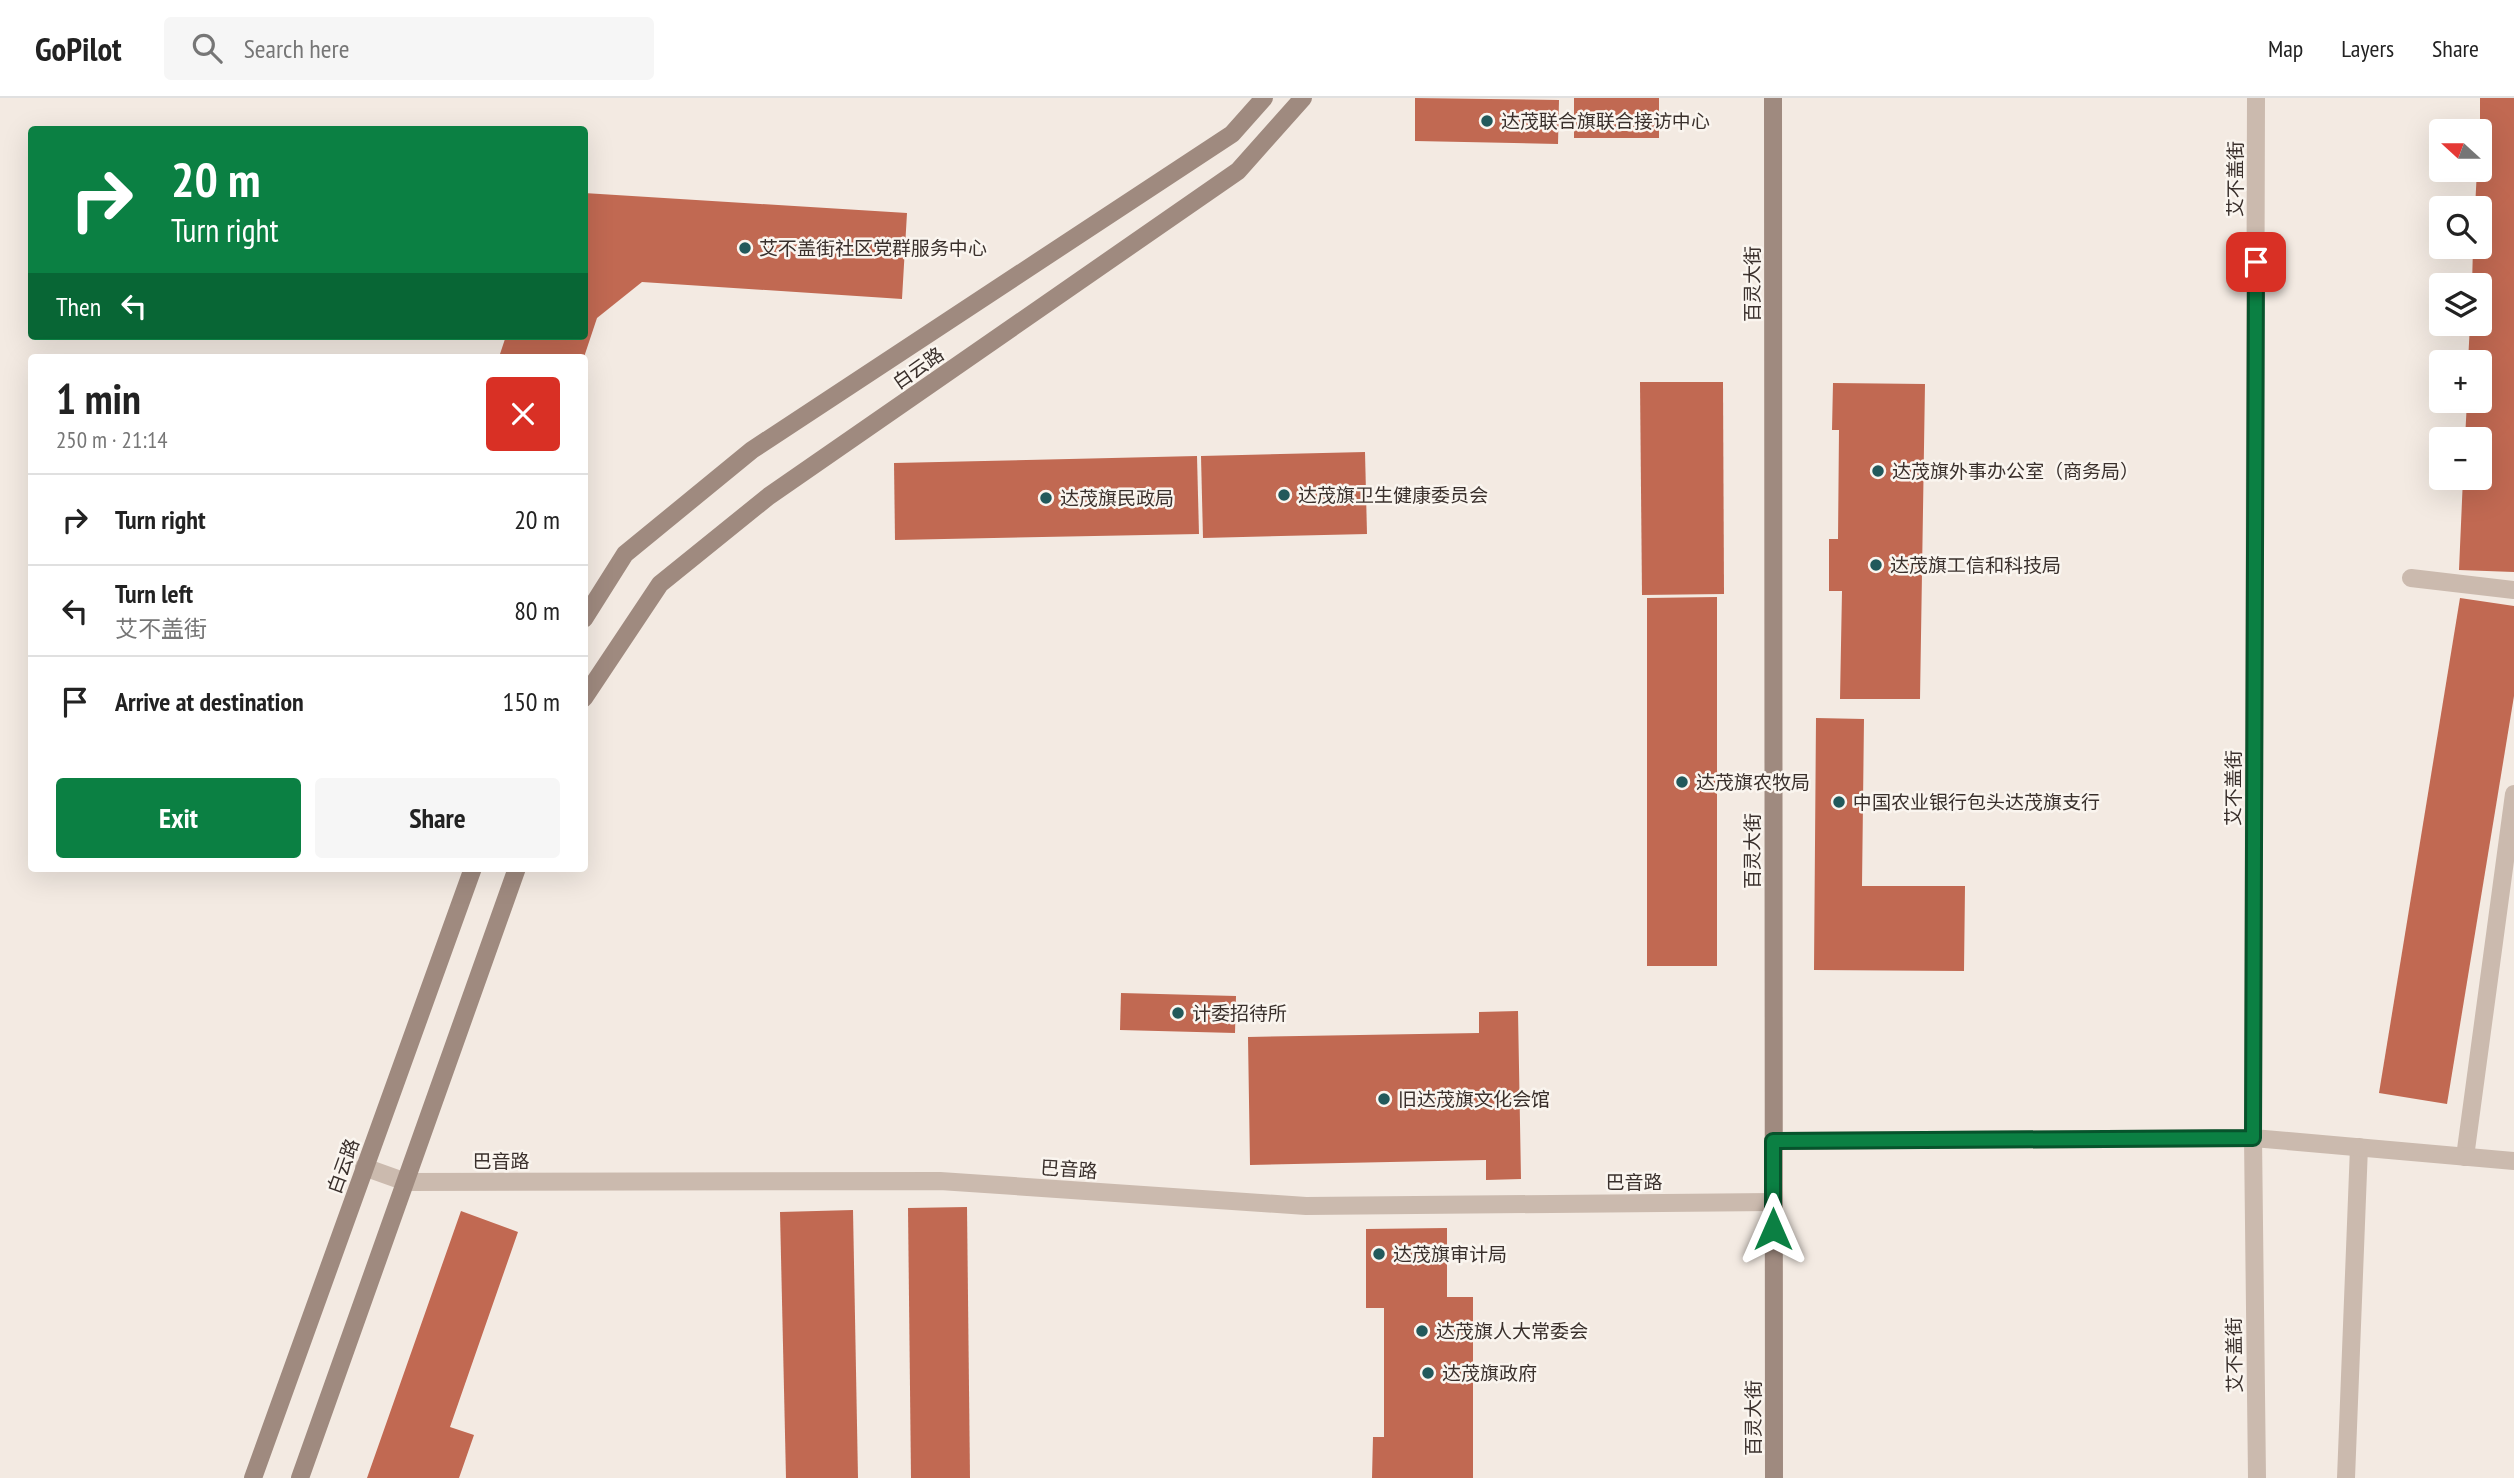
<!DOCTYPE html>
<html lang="en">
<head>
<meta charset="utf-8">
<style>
  :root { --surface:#fff; --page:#f6f6f6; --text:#222; --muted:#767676; --line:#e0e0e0; --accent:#0b8043 }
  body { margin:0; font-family:"PT Sans Narrow","Noto Sans SC",sans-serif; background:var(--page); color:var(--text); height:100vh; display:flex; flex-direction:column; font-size:26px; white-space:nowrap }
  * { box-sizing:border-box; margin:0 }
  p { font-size:23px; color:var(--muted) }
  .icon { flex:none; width:38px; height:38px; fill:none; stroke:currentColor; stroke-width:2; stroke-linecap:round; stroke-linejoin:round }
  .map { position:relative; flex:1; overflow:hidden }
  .panel { position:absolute; left:28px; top:256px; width:560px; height:518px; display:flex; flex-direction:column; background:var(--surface); border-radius:7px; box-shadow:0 7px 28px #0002 }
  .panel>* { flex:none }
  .banner { position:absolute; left:28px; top:28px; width:560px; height:214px; border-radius:7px; box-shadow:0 7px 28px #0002; background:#0b8043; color:#fff; overflow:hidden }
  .needle { width:46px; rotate:291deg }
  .fabs { position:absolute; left:2429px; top:21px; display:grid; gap:14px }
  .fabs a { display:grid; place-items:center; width:63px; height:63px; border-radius:7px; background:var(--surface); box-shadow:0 7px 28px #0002; font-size:35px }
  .pin { position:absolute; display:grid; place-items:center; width:60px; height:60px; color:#fff; margin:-30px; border-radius:14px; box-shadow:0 4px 10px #0006 }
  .me { position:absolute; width:77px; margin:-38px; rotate:0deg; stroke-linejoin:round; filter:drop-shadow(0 0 5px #0008) }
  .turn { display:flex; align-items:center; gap:24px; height:147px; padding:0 28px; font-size:32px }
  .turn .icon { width:91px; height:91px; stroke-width:2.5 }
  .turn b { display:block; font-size:49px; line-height:60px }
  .then { display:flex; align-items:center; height:66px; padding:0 28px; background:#0003; gap:14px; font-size:26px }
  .round { display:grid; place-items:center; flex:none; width:74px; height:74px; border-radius:7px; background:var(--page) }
  .summary { display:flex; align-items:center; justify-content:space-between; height:119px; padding:0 28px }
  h1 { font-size:42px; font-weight:700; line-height:52px }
  .primary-button { display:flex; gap:14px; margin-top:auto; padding:14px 28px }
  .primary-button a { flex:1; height:80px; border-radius:7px; background:var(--accent); color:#fff; font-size:28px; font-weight:700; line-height:80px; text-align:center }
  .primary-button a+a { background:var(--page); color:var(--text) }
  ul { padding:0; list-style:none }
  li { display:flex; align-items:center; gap:21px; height:91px; padding:0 28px; border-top:2px solid var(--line) }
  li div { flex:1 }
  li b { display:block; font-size:26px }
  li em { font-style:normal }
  header { display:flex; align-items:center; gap:42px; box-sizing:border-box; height:98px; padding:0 35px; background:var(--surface); border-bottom:2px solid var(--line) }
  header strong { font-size:33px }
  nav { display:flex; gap:38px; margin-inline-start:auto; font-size:24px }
  .search { width:490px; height:63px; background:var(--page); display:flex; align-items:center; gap:18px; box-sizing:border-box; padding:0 24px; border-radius:7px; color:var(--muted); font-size:26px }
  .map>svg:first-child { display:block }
</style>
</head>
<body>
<header>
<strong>GoPilot</strong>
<div class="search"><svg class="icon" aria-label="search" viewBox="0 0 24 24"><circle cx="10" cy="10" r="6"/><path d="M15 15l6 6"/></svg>Search here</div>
<nav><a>Map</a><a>Layers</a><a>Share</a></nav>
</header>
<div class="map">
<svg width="2514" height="1380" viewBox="0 0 2514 1380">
  <rect width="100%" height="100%" fill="#f3eae2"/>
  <g fill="#c16952">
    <path d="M1415,0L1559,2L1558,46L1415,43Z"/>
    <rect x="1574" y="0" width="85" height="40"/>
    <path d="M2480,0H2514V474L2459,472L2463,380H2480V341H2465L2467,303H2480V264H2468L2470,226H2480V187H2472L2473,149H2480V110H2475L2477,72H2480Z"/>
    <path d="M584,95L907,115L902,201L642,184L597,220L584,259H499L506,238H584Z"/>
    <path d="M1640,284H1723L1724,496L1642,497Z"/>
    <path d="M1833,285L1925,286L1920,601H1840L1842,493H1829V441H1838L1839,332H1832Z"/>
    <path d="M1365,354L1367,436L1203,440L1201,358Z"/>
    <path d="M1197,358L1199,436L895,442L894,365Z"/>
    <path d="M1717,499V868H1647V500Z"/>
    <path d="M2460,500L2514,508V598L2447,1006L2379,995Z"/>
    <path d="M1816,620L1864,621L1862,788H1965L1964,873L1814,872Z"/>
    <path d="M1121,895L1236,898L1235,935L1120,932Z"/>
    <path d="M1518,913L1521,1081L1486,1082V1062L1250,1067L1248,939L1479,935V914Z"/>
    <path d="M967,1109L970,1380H911L908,1110Z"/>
    <path d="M853,1112L858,1380H786L780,1114Z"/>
    <path d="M461,1113L518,1134L450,1329L474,1337L459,1380H367Z"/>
    <path d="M1447,1130V1199H1473V1380H1372L1373,1339H1384V1210H1366V1131Z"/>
  </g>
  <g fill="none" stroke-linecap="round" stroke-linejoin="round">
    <g stroke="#cbbaae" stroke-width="18">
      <path d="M2411,480L2514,492"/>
      <path d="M2465,1059L2514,696"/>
      <path d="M2346,1380L2359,1049"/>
    </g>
    <g stroke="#cbbaae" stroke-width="18">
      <path d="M2256,0L2253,1040L2257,1380"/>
      <path d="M1773,1043L2253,1040L2514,1063"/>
      <path d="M364,1069L406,1084L940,1083L1306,1108L1773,1104"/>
    </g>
    <g stroke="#9f8a7f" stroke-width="18">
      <path d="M1773,0L1774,1380"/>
      <path d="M584,521L625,456L752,352L1232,36L1264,0"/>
      <path d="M584,600L660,486L769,398L1238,73L1303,0"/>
      <path d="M253,1380L473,770"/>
      <path d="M300,1380L517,770"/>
    </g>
  </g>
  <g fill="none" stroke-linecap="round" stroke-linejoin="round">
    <g stroke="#07532c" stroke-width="18">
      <path id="route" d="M1773,1131V1043L2253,1040L2256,164"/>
    </g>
    <use href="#route" stroke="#0b8043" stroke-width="12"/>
  </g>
  <g fill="#22595b" stroke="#faf5ef" stroke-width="2.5">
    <circle cx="1487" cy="23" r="7"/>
    <circle cx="745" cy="150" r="7"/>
    <circle cx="1878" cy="373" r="7"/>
    <circle cx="1284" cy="397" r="7"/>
    <circle cx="1046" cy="400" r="7"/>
    <circle cx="1876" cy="467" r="7"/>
    <circle cx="1682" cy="684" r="7"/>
    <circle cx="1839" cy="704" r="7"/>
    <circle cx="1178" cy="915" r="7"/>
    <circle cx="1384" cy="1001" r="7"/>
    <circle cx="1379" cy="1156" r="7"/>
    <circle cx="1422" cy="1233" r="7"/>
    <circle cx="1428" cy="1275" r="7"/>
  </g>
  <g text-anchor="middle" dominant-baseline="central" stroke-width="5" stroke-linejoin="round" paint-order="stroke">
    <g font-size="19" fill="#3a302c" stroke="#faf5ef" text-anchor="start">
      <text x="1501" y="23">达茂联合旗联合接访中心</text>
      <text x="759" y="150">艾不盖街社区党群服务中心</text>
      <text x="1892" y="373">达茂旗外事办公室（商务局）</text>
      <text x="1298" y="397">达茂旗卫生健康委员会</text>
      <text x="1060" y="400">达茂旗民政局</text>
      <text x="1890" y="467">达茂旗工信和科技局</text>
      <text x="1696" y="684">达茂旗农牧局</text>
      <text x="1853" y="704">中国农业银行包头达茂旗支行</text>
      <text x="1192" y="915">计委招待所</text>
      <text x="1398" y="1001">旧达茂旗文化会馆</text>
      <text x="1393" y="1156">达茂旗审计局</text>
      <text x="1436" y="1233">达茂旗人大常委会</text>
      <text x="1442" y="1275">达茂旗政府</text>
    </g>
    <g font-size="19" fill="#3a302c" stroke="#faf5ef">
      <text transform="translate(2235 81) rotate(-90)">艾不盖街</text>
      <text transform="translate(1752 186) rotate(-90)">百灵大街</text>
      <text transform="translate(918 270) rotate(-35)">白云路</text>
      <text transform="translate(2233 690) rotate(-90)">艾不盖街</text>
      <text transform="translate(1752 753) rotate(-90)">百灵大街</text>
      <text x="501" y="1063">巴音路</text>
      <text transform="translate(343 1068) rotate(-70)">白云路</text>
      <text transform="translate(1069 1071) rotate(4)">巴音路</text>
      <text x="1634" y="1084">巴音路</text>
      <text transform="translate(2234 1257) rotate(-91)">艾不盖街</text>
      <text transform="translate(1753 1320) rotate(-90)">百灵大街</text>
    </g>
  </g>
</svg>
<div class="fabs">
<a><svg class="needle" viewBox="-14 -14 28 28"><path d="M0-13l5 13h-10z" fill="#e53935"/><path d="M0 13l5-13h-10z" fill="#767676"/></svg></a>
<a><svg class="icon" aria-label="search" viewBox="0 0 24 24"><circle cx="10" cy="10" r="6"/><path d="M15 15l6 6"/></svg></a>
<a><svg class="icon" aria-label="layers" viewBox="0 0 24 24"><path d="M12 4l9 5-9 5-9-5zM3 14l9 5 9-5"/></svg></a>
<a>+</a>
<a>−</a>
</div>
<div class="pin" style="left:2256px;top:164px;background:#d93025"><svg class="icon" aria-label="arrive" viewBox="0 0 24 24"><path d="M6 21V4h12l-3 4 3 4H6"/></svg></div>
<svg class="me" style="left:1773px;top:1131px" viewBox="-20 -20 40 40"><path d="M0-17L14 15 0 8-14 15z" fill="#0b8043" stroke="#fff" stroke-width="4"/></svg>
<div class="banner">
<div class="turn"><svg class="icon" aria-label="right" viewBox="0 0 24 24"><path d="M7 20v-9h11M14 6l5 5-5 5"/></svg><div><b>20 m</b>Turn right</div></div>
<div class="then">Then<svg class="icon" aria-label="left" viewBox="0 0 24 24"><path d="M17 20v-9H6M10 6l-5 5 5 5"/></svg></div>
</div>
<section class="panel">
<div class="summary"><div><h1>1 min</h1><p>250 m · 21:14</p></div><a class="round" style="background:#d93025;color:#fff"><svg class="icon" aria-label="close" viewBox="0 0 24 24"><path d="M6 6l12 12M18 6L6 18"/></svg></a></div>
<ul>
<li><svg class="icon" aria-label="right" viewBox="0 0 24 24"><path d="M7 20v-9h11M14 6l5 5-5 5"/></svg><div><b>Turn right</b></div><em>20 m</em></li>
<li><svg class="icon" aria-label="left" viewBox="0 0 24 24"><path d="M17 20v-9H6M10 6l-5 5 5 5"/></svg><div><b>Turn left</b><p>艾不盖街</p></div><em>80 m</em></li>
<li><svg class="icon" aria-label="arrive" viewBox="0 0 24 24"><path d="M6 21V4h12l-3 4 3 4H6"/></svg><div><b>Arrive at destination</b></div><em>150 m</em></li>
</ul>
<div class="primary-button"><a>Exit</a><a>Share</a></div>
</section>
</div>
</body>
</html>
